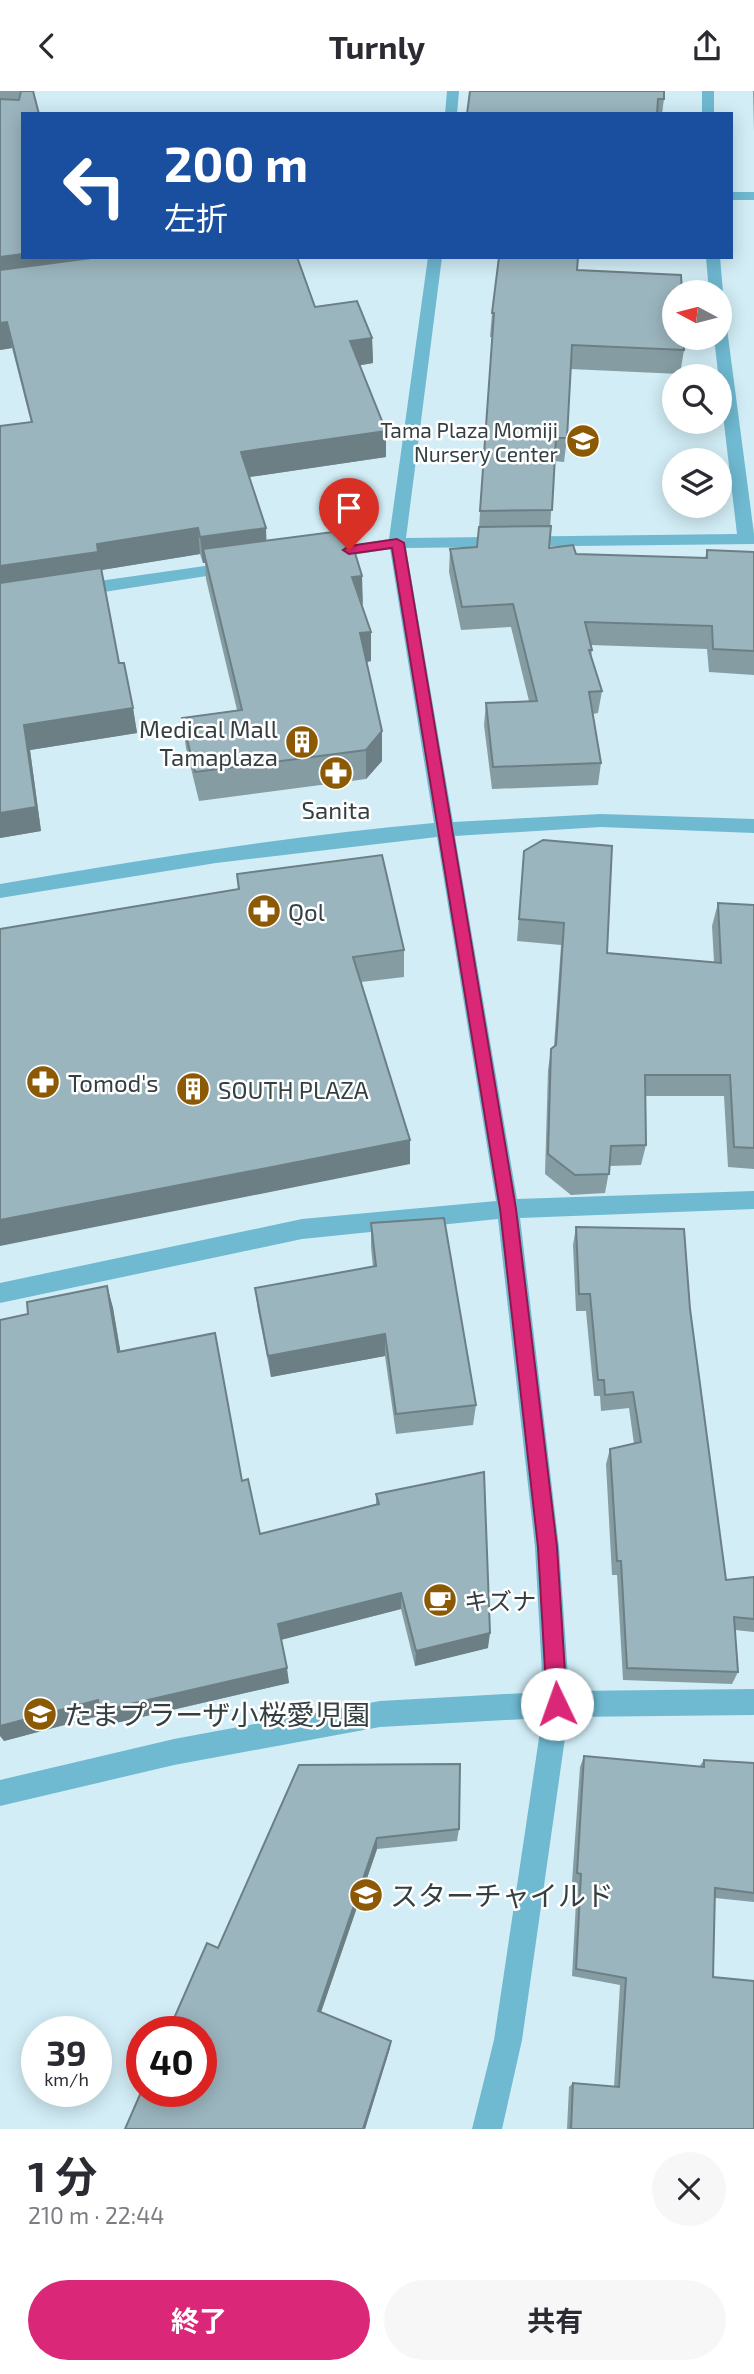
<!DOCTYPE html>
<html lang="ja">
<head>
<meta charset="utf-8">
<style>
  :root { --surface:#fff; --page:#f7f7f7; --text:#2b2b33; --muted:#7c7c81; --accent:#db2777 }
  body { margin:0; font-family:"Exo 2","Noto Sans JP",sans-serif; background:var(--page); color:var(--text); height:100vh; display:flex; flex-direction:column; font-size:26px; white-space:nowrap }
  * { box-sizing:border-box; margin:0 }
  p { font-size:23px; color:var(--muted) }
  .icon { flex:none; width:38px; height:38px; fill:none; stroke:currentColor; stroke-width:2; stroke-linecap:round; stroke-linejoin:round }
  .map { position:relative; height:2038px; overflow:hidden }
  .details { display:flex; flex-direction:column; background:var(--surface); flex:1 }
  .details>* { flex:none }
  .top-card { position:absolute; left:21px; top:21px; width:712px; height:147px; border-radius:0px; box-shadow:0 4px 18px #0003; background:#1a4fa0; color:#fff; overflow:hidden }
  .needle { width:46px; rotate:277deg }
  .tools { position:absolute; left:662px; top:189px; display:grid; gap:14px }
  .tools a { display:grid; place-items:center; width:70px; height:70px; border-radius:50%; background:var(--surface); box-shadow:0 4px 18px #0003; font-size:35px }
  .speed { position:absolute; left:21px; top:1925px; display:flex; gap:14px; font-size:35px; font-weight:700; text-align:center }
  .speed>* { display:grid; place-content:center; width:91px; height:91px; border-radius:50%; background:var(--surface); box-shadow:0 4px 18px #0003; line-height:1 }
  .speed small { font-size:18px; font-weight:400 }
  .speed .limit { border:10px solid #d22; background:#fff; color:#111 }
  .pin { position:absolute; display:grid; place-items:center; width:60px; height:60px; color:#fff; margin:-72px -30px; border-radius:50% 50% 50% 0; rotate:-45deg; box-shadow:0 0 7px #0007 }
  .pin .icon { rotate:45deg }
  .me { position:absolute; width:77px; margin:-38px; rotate:357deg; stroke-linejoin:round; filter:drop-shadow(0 0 5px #0008) }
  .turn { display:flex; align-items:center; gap:24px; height:147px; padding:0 28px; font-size:32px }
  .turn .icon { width:91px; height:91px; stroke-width:2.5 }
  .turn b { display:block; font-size:49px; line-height:60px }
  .round { display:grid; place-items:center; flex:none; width:74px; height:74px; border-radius:37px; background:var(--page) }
  .overview { display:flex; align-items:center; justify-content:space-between; height:119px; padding:0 28px }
  h1 { font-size:42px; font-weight:700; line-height:52px }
  .button { display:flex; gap:14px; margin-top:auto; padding:14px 28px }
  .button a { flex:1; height:80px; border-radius:42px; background:var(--accent); color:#fff; font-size:28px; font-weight:700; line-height:80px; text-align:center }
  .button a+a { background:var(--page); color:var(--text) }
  header { display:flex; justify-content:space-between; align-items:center; height:91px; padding:0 28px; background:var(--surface); font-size:32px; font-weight:700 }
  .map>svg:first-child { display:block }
</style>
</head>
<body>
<header><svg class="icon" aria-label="back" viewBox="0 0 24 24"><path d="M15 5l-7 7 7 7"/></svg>Turnly<svg class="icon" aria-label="share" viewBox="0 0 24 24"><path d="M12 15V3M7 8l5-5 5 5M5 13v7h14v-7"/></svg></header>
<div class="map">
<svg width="754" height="2038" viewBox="0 0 754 2038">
  <rect width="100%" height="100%" fill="#d2edf6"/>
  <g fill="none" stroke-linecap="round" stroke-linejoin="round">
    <g fill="#6fb9d1" fill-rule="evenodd">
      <path d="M447,0H459L457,23H445Z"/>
      <rect x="702" y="0" width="12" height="23"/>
      <rect x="732" y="101" width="22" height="8"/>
      <path d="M428,166H442L406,447L737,443L714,247H719V226L726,230L754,443V453L406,457L453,731L601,723L754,728V742L601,736L455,745L517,1108L754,1100V1118L520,1127L559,1456L569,1600L754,1598V1624L568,1626L522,1949L502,2038H472L494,1949L542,1627L380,1636L174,1674L0,1715V1689L174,1648L380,1610L543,1601L535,1456L498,1128L302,1148L0,1212V1192L302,1128L496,1110L437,746L216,772L0,807V793C144,768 289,745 434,732L390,458L328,468L320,463L328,458L389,448Z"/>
      <path d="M706,166H720L723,201L721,204L719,201H709Z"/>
      <path d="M233,471L241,476L239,480L78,505L70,499L78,493Z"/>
    </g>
  </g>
  <g fill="#859ca3">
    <path d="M0,0H33L23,166L315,216L372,247L373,272L360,274L386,340V366L249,386L266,450L362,515L371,541V570L367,571L382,670L366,688L199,710L186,657L182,627L237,619L206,488L205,472H203L200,463L102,479L119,572L133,617L137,642L30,659L41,740L0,747L31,331L12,257L0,259Z"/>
    <path d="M470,0L664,8L662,23H467Z"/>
    <path d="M753,0H754V41Z"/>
    <path d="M577,179L684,259L680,283L570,278L567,347L564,371L554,370L549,457L576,463L705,467L707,459L754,461V584L709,581L707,558L591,554L592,559L591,566L602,600L598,622L593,623L601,672L598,694L492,698L484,634L486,612L529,610L511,536L461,539L449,481L450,458L477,456L479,436L492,246H490L492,222Z"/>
    <path d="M524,760L607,862L714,871L712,835L718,812L754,814V1078L728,1076L724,1005H645L646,1054L641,1074L610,1075L605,1102L571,1104L545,1083L548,979L551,958L554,955L561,854L517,850Z"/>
    <path d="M237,783L404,859V886L361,891L410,1073L238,798Z"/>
    <path d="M371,1132L476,1314L473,1334L396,1343L385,1265L271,1286L258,1220L255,1197L373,1176L371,1156Z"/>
    <path d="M576,1136L690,1218L726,1489L754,1486V1541L735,1539L738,1581L732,1593L623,1589L617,1484H612L606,1373L610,1358L634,1353L629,1317L601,1320L600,1305H594L586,1220H576L573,1154Z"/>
    <path d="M107,1195L113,1217L120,1260L242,1390L260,1443L376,1413V1403L488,1557L415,1575L401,1518L281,1549L289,1592L107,1634L102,1624L4,1650L28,1223Z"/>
    <path d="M584,1665L699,1676L704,1669L754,1672V1811L715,1807L713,1886L754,2038H567L569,1996L573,1992L614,1996L620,1894L572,1885L577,1792L572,1791L580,1676Z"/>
    <path d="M299,1674L459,1738L457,1750L377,1758L321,1921L391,1950L390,1957L365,2038H125L218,1857Z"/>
  </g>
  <g fill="#6c7f85">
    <path d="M23,163V166H193L0,192V166Z"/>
    <path d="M7,231L12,257L0,259V232Z"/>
    <path d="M372,247L373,272L351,276L350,250Z"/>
    <path d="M386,340V366L243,387L241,361Z"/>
    <path d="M198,437L200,463L101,479L0,502V475L97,453Z"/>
    <path d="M266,437L267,463L203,458L205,472H203L200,446Z"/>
    <path d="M362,485L363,515L352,486Z"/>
    <path d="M371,541V570L361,572L360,542Z"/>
    <path d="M133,617L137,642L30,659L41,740L0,747V722L24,634Z"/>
    <path d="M382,640V670L366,688V659Z"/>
    <path d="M410,1049V1073L0,1155V1129Z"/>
    <path d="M107,1195L113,1217L124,1281L118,1261Z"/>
    <path d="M385,1243V1265L271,1286L268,1265Z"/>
    <path d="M401,1502V1518L280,1549L278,1533Z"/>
    <path d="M490,1542L488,1557L415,1575L416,1560Z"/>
    <path d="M287,1577L289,1592L107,1634L102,1624L4,1650L0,1645V1635L98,1609Z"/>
    <path d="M377,1747V1758L319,1927L318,1920Z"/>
    <path d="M391,1950L390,1957L365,2038H363Z"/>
  </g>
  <g fill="#9bb5be" stroke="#6c7f85" stroke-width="2">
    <path d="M21,0H33L39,23H23V163L0,166V8L19,9Z"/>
    <path d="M470,0H664V8H658L657,23H467Z"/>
    <path d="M99,166H297L315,216L357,210L372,247L350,250L386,340L241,361L266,437L200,446L198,437L97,453L98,461L0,475V335L32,331L7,231L0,232V179Z"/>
    <path d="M499,166H578L577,179L681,184L682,201H674V247H683L684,259L572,254L567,347H556L552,419L480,420L494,222H492Z"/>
    <path d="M551,435L549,457L573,454L576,463L707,467V459L754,461V560L713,558L712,535L585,531L592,559H589L602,600L589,601L601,672L493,676L486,612L537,610L513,513L462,516L450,458L477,456L479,436Z"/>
    <path d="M348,439L362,485L352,486L371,541L360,542L382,640L366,659L195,681L182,627L242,619L203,458Z"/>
    <path d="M101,477L119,572H124L133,617L24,634L36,716L0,722V492Z"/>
    <path d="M543,749L612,755L607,862L721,872L718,812L754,814V1057L734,1056L730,984H645L646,1054L611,1055L609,1083L575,1084L548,1063L551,958L556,954L564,832L519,828L524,760Z"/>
    <path d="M382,764L404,859L353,866L410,1049L0,1129V838L239,798L237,783Z"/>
    <path d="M444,1127L476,1314L396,1323L385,1243L268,1265L255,1197L376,1175L371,1132Z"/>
    <path d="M576,1136L684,1138L690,1218L726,1489L754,1486V1528L734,1526L738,1581L627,1577L621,1470H617L610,1358L641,1351L633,1301L605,1304L604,1289H598L590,1203H579Z"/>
    <path d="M107,1195L118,1261L215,1242L242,1390L248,1388L260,1443L379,1413L376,1403L484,1381L490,1542L416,1560L401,1502L278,1533L287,1577L100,1620L98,1609L0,1635V1229L28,1223L27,1211Z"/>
    <path d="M584,1665L704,1676V1669L754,1672V1802L715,1797L713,1886L754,1890V2038H571L573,1992L619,1996L626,1887L576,1878L581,1783L577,1782Z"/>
    <path d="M460,1673L459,1738L377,1747L318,1920L391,1950L363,2038H125L142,1999V2000H201V1941H168L207,1852L218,1857L299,1674Z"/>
  </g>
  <path fill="#db2777" stroke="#8e194d" stroke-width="2" d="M397,448L404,452L516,1118L557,1456L567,1613L564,1620L557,1622L550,1620L547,1613L538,1456L500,1118L392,457L349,463L343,459L349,455Z"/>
  <defs>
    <g id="school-disc" transform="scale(1.75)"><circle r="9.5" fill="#8c5905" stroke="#fff"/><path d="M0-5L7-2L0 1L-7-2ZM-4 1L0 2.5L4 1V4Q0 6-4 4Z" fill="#fff"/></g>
    <g id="building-disc" transform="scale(1.75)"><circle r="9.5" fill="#8c5905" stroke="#fff"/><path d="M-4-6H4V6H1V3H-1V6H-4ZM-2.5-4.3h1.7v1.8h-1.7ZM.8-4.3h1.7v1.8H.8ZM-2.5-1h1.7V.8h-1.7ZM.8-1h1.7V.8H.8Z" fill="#fff"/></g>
    <g id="pharmacy-disc" transform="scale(1.75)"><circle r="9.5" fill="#8c5905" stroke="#fff"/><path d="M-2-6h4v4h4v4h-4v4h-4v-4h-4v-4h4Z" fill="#fff"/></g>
    <g id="cafe-disc" transform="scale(1.75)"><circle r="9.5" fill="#8c5905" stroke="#fff"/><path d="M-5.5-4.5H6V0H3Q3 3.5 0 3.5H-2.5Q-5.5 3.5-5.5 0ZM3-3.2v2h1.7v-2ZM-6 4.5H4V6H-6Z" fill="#fff"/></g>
  </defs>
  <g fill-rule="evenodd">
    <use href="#school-disc" x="583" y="350"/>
    <use href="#building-disc" x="302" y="651"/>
    <use href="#pharmacy-disc" x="336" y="682"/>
    <use href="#pharmacy-disc" x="264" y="820"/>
    <use href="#pharmacy-disc" x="43" y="991"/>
    <use href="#building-disc" x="193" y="998"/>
    <use href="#cafe-disc" x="440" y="1509"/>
    <use href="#school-disc" x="40" y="1623"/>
    <use href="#school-disc" x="366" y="1804"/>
  </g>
  <g text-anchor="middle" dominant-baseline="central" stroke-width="5" stroke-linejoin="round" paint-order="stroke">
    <g font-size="21" fill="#343f42" stroke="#fff" text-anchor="end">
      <text x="558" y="338">Tama Plaza Momiji<tspan x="558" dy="24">Nursery Center</tspan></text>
    </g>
    <g font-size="24" fill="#343f42" stroke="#fff" text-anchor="start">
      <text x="278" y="637" text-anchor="end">Medical Mall<tspan x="278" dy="28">Tamaplaza</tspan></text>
      <text x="336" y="718" text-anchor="middle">Sanita</text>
      <text x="288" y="820">Qol</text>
      <text x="68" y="991">Tomod's</text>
      <text x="218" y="998">SOUTH PLAZA</text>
      <text x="464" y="1509">キズナ</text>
    </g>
    <g font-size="28" fill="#343f42" stroke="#fff" text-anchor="start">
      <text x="64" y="1623">たまプラーザ小桜愛児園</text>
      <text x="390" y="1804">スターチャイルド</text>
    </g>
  </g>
</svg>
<div class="tools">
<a><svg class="needle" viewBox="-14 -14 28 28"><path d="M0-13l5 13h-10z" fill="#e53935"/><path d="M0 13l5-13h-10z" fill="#7c7c81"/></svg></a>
<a><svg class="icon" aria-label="search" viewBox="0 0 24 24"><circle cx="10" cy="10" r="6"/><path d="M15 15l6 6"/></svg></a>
<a><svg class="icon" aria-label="layers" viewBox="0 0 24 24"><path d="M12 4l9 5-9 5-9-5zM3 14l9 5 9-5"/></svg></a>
</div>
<div class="speed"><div>39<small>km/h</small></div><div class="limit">40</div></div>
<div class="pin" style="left:349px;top:459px;background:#d93025"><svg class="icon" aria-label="arrive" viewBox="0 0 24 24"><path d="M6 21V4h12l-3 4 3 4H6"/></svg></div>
<svg class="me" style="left:557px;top:1613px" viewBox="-20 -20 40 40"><circle r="19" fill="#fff"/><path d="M0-13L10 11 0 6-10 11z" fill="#db2777"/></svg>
<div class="top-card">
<div class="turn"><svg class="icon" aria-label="left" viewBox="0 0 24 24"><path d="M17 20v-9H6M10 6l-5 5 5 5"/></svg><div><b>200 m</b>左折</div></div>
</div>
</div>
<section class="details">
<div class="overview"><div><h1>1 分</h1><p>210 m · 22:44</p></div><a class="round"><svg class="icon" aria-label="close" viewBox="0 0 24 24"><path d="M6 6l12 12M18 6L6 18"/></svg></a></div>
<div class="button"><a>終了</a><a>共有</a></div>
</section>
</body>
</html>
